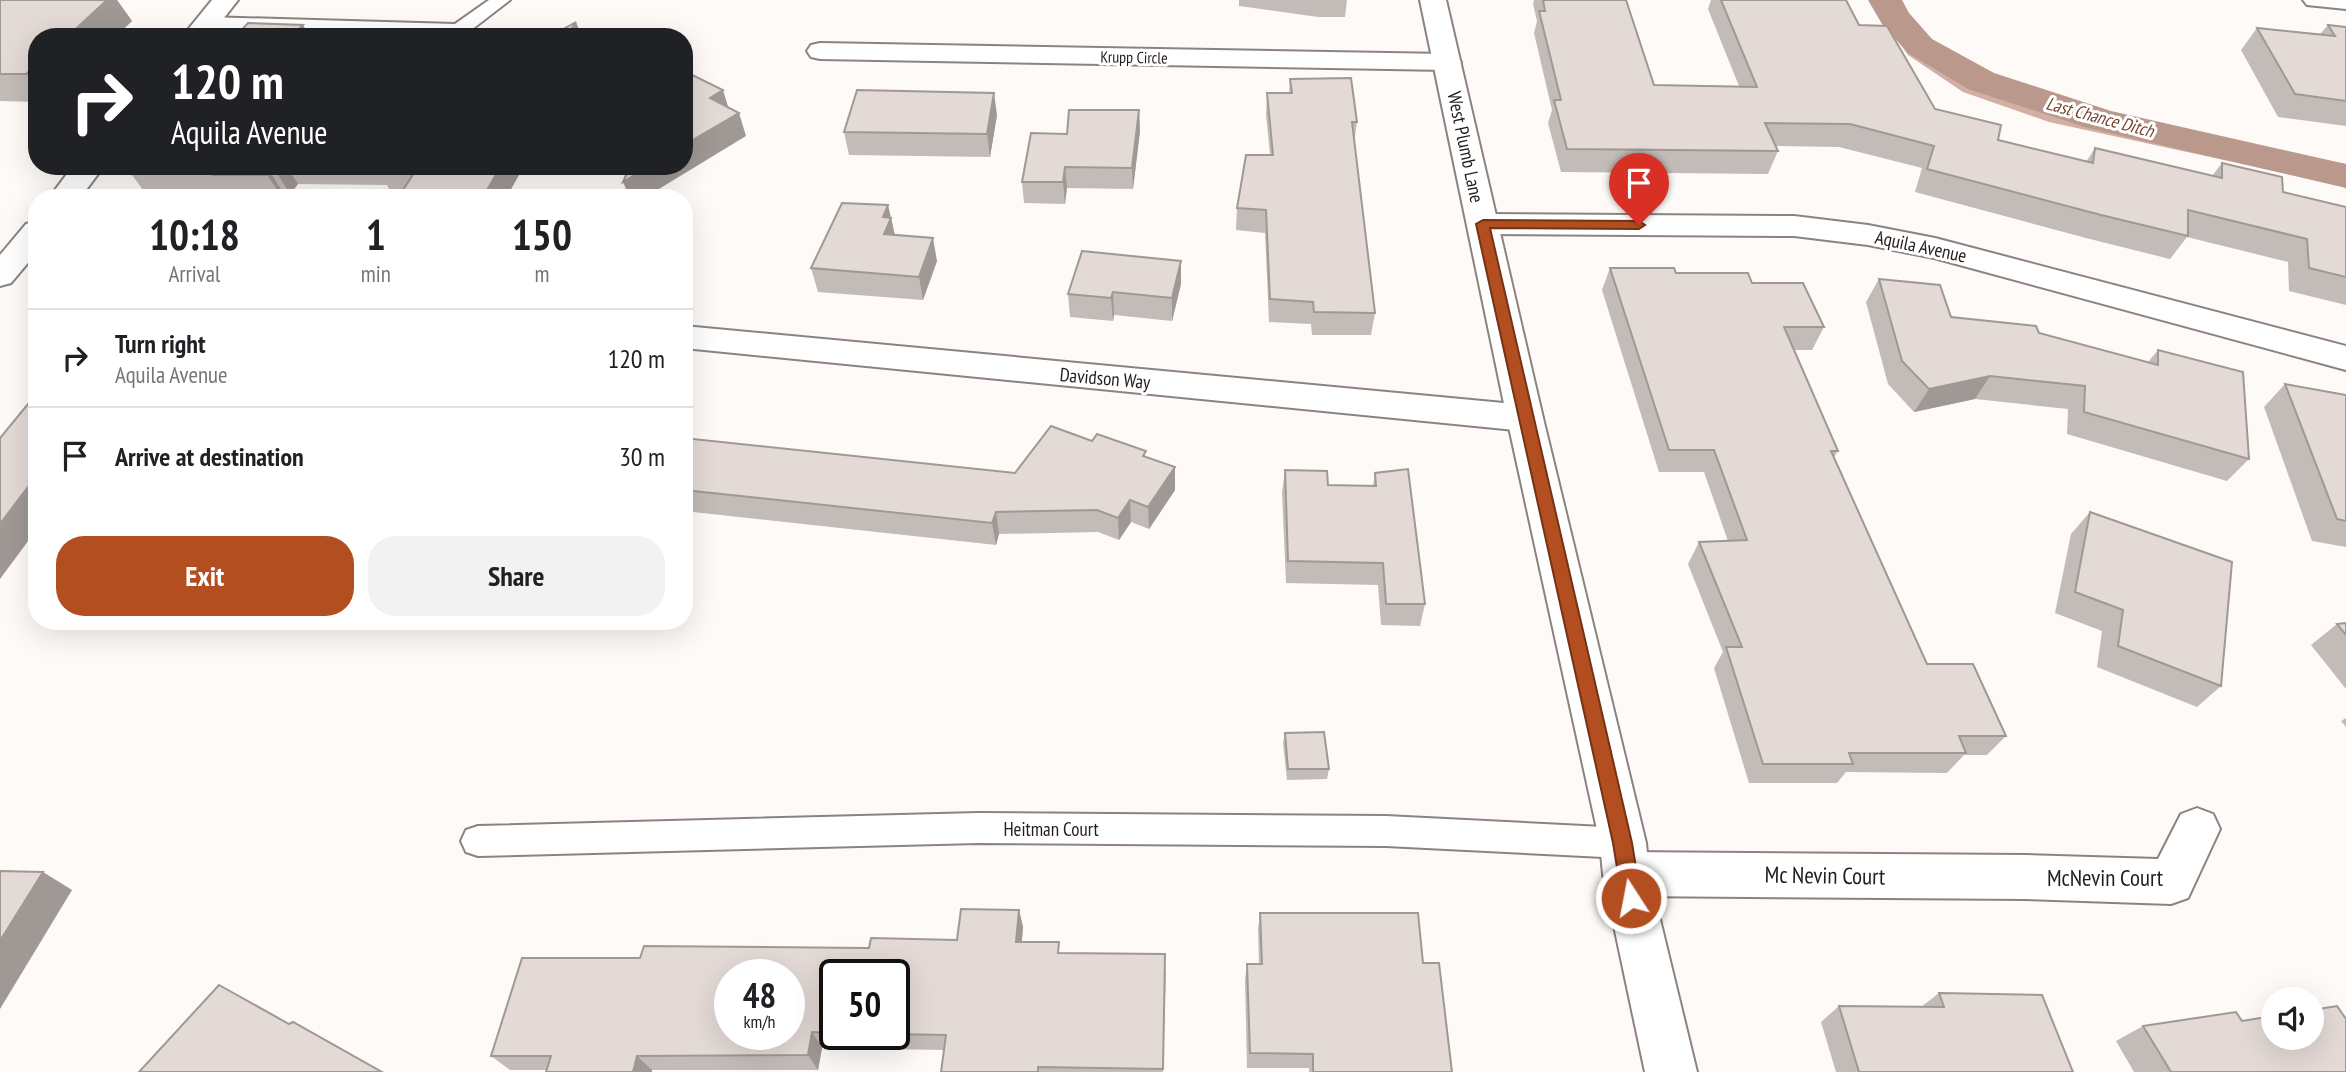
<!DOCTYPE html>
<html lang="en">
<head>
<meta charset="utf-8">
<style>
  :root { --surface:#fff; --page:#f2f2f2; --text:#202124; --muted:#757577; --line:#e0e0e0; --accent:#b34e21 }
  body { margin:0; font-family:"PT Sans Narrow",sans-serif; background:var(--page); color:var(--text); height:100vh; display:flex; flex-direction:column; font-size:26px; white-space:nowrap }
  * { box-sizing:border-box; margin:0 }
  p { font-size:23px; color:var(--muted) }
  .icon { flex:none; width:38px; height:38px; fill:none; stroke:currentColor; stroke-width:2; stroke-linecap:round; stroke-linejoin:round }
  .map { position:relative; flex:1; overflow:hidden }
  .sheet { position:absolute; left:28px; top:189px; width:665px; height:441px; display:flex; flex-direction:column; background:var(--surface); border-radius:28px; box-shadow:0 7px 28px #0002 }
  .sheet>* { flex:none }
  .top-card { position:absolute; left:28px; top:28px; width:665px; height:147px; border-radius:28px; box-shadow:0 7px 28px #0002; background:#202124; color:#fff; overflow:hidden }
  .controls { position:absolute; left:2261px; top:987px; display:grid; gap:14px }
  .controls a { display:grid; place-items:center; width:63px; height:63px; border-radius:50%; background:var(--surface); box-shadow:0 7px 28px #0002; font-size:35px }
  .speed { position:absolute; left:714px; top:959px; display:flex; gap:14px; font-size:35px; font-weight:700; text-align:center }
  .speed>* { display:grid; place-content:center; width:91px; height:91px; border-radius:50%; background:var(--surface); box-shadow:0 7px 28px #0002; line-height:1 }
  .speed small { font-size:18px; font-weight:400 }
  .speed .limit { border:4px solid #111; border-radius:10px; background:#fff; color:#111 }
  .pin { position:absolute; display:grid; place-items:center; width:60px; height:60px; color:#fff; margin:-72px -30px; border-radius:50% 50% 50% 0; rotate:-45deg; box-shadow:0 0 7px #0007 }
  .pin .icon { rotate:45deg }
  .me { position:absolute; width:77px; margin:-38px; rotate:349deg; stroke-linejoin:round; filter:drop-shadow(0 0 5px #0008) }
  .turn { display:flex; align-items:center; gap:24px; height:147px; padding:0 28px; font-size:32px }
  .turn .icon { width:91px; height:91px; stroke-width:2.5 }
  .turn b { display:block; font-size:49px; line-height:60px }
  .eta { display:flex; justify-content:space-evenly; align-items:center; height:119px; text-align:center }
  .eta b { font-size:42px; font-weight:700; line-height:49px }
  .cta { display:flex; gap:14px; margin-top:auto; padding:14px 28px }
  .cta a { flex:1; height:80px; border-radius:28px; background:var(--accent); color:#fff; font-size:28px; font-weight:700; line-height:80px; text-align:center }
  .cta a+a { background:var(--page); color:var(--text) }
  ul { padding:0; list-style:none }
  li { display:flex; align-items:center; gap:21px; height:98px; padding:0 28px; border-top:2px solid var(--line) }
  li div { flex:1 }
  li b { display:block; font-size:26px }
  li em { font-style:normal }
  .map>svg:first-child { display:block }
</style>
</head>
<body>
<div class="map">
<svg width="2346" height="1072" viewBox="0 0 2346 1072">
  <rect width="100%" height="100%" fill="#fefaf8"/>
  <path fill="#d1afa2" d="M1869,0H1894C1906,32 1958,69 1989,81C2101,124 2228,141 2346,164V189L2343,186L2049,122L1963,92L1908,55Z"/>
  <g fill="none" stroke-linecap="round" stroke-linejoin="round">
    <path fill="#ba998c" fill-rule="evenodd" d="M1868,0H1902L1909,13L1932,39L1994,73L2111,111L2346,164V188L2088,128L1968,89L1908,53L1882,24Z"/>
    <g stroke="#8c837f" stroke-width="4">
      <g id="lane">
        <path d="M489,0H510L466,34L459,36L207,29L198,23L207,17L455,24Z"/>
        <path d="M978,813L1386,816L1623,828L1635,832L1640,843L1635,854L1623,858L1386,846L978,843L478,856L466,852L461,841L466,830L478,826Z"/>
      </g>
    </g>
    <g stroke="#8c837f" stroke-width="4">
      <g id="street">
        <path d="M212,0H238L209,37H182Z"/>
        <path d="M2303,0H2346V9L2307,5Z"/>
        <path d="M820,43L1447,54L1457,56L1461,62L1457,68L1447,70L820,59L811,57L807,51L811,45Z"/>
        <path d="M73,166H104L80,198H49Z"/>
        <path d="M1483,214L1794,216L1868,225L1935,238L2346,346V370L1934,258L1868,245L1794,236L1483,234L1472,231L1468,224L1472,217Z"/>
        <path d="M37,221V252L11,283L0,286V255L26,224Z"/>
        <path d="M684,326L1525,405L1538,409L1543,418L1538,427L1525,431L684,348Z"/>
        <path d="M2197,808L2213,814L2220,829L2188,898L2171,904L2025,899L1626,896L1610,890L1603,874L1610,858L1626,852L2025,855L2158,859L2181,814Z"/>
      </g>
    </g>
    <g stroke="#8c837f" stroke-width="4">
      <path id="secondary" d="M1420,0H1446L1543,418L1646,843L1649,874L1697,1072H1645L1603,874L1600,843L1507,418Z"/>
    </g>
    <use href="#lane" fill="#fff" fill-rule="evenodd"/>
    <use href="#street" fill="#fff" fill-rule="evenodd"/>
    <use href="#secondary" fill="#fff" fill-rule="evenodd"/>
  </g>
  <g fill="#c3bbb7" fill-rule="evenodd">
    <path d="M0,0H117L132,21L115,37H37V102L0,101Z"/>
    <path d="M1239,0H1347L1345,17H1318L1239,6Z"/>
    <path d="M1534,0H1626L1654,85L1739,86L1708,9L1711,0H1846L1859,25L1935,109L1998,140L2086,162L2095,148L2212,176L2222,163L2283,192L2346,207V305L2289,291L2288,262L2187,237L2170,259L2086,238L1915,192L1922,168L1839,147L1775,146L1778,151L1768,174L1561,172L1548,123L1552,110L1534,33L1537,21L1533,4Z"/>
    <path d="M2328,25L2346,27V126L2278,117L2241,50L2257,28L2320,34Z"/>
    <path d="M1290,79L1357,122L1354,144L1375,313L1371,335H1312L1311,324L1269,322L1265,233L1236,230L1237,208L1270,155L1266,115L1267,93H1289Z"/>
    <path d="M1139,110L1140,131L1133,189L1067,188L1065,204L1024,203L1022,182Z"/>
    <path d="M997,115L990,157L849,155L844,132Z"/>
    <path d="M128,166H524L506,198H398L397,195L401,193L404,189H389L387,185L298,184L290,194H284L282,197H229L225,191L143,190L127,168Z"/>
    <path d="M888,205L895,235L937,261L923,300L818,292L811,268Z"/>
    <path d="M1181,261V284L1172,321L1114,315L1113,321L1070,317L1068,294Z"/>
    <path d="M1610,268L1676,273L1752,283L1824,327L1812,350H1794L1838,451L1834,457L1927,664L2006,736L1987,755H1964L1947,773L1846,772L1837,783H1749L1714,668L1723,652L1688,564L1699,542L1728,541L1704,472H1659L1602,290Z"/>
    <path d="M1879,279L1951,317L2039,333L2148,362L2158,350L2249,459L2227,481L2067,434L2068,409L1975,399L1914,412L1888,384L1866,302Z"/>
    <path d="M2285,384L2346,395V547L2312,541L2264,407Z"/>
    <path d="M684,438L1015,473L1092,441L1146,457L1175,490L1149,529L1131,522L1119,540L1098,532L999,534L996,545L684,511Z"/>
    <path d="M1285,470L1328,485L1373,486L1375,473L1425,604L1420,626L1381,625L1378,585L1286,583L1282,492Z"/>
    <path d="M2090,512L2221,686L2197,707L2097,667L2102,631L2055,613L2071,534Z"/>
    <path d="M2346,623V689L2311,645L2337,624Z"/>
    <path d="M2346,718V727L2341,721Z"/>
    <path d="M1285,733L1329,769L1327,779L1287,780L1283,743Z"/>
    <path d="M1019,910L1023,927L1022,942L1061,953L1166,971L1163,1072H941L944,1050L822,1048L818,1070H510L491,1056L640,958L869,948L957,940ZM835,975L894,1034H835Z"/>
    <path d="M1260,913L1423,963L1452,1072H1309V1068H1247L1245,980L1247,964H1259L1258,930Z"/>
    <path d="M1939,993L2073,1072H1836L1821,1022L1839,1006L1921,1007Z"/>
    <path d="M2242,1021L2346,1072H2134L2116,1041L2143,1026Z"/>
  </g>
  <g fill="#9f9895">
    <path d="M107,0H117L132,21L115,37H67Z"/>
    <path d="M576,22L582,37H566Z"/>
    <path d="M303,25L310,37L297,31Z"/>
    <path d="M37,64V88L26,74Z"/>
    <path d="M723,90L730,113L710,98Z"/>
    <path d="M994,93L997,115L990,157L987,134Z"/>
    <path d="M1139,110L1140,131L1133,189L1132,168Z"/>
    <path d="M739,113L746,136L644,198H630L623,182L649,166H684V145Z"/>
    <path d="M281,166H286L298,184L290,194L276,172Z"/>
    <path d="M501,166H524L506,198H483Z"/>
    <path d="M1065,167L1067,188L1065,204L1063,182Z"/>
    <path d="M270,172L284,194L282,197L267,175Z"/>
    <path d="M888,205L891,219V218L896,241L884,234L883,217Z"/>
    <path d="M933,238L937,261L923,300L919,277Z"/>
    <path d="M1181,261V284L1172,321V298Z"/>
    <path d="M1113,292L1114,315L1113,321L1111,298Z"/>
    <path d="M1990,376L1975,399L1914,412L1929,389Z"/>
    <path d="M1175,467V490L1149,529L1148,507Z"/>
    <path d="M37,475V529L0,579V524Z"/>
    <path d="M1130,500L1131,522L1119,540L1118,518Z"/>
    <path d="M996,512L999,534L996,545L992,523Z"/>
    <path d="M43,872L72,890L0,1009V941Z"/>
    <path d="M1019,910L1023,927L1020,958L1016,942Z"/>
    <path d="M812,1032L822,1048L818,1070L808,1055Z"/>
    <path d="M637,1056L652,1070V1072H633Z"/>
  </g>
  <g fill="#e3d9d5" stroke="#9f9895" stroke-width="2" fill-rule="evenodd">
    <path d="M0,0H107L67,37H37V64L26,74H0Z"/>
    <path d="M1543,0H1626L1654,85L1757,87L1721,0H1846L1859,25L1887,26L1935,109L2001,125L1998,140L2093,163L2095,148L2222,178V163L2282,177L2283,192L2346,207V277L2309,268L2307,239L2188,210V236L2101,215L1927,169L1934,146L1850,124L1765,123L1778,151L1567,149L1554,100H1561L1539,11H1545Z"/>
    <path d="M576,22L566,37H549Z"/>
    <path d="M248,23L303,25L297,31L347,33L343,37H235Z"/>
    <path d="M2328,25L2346,27V101L2295,94L2257,28L2335,36Z"/>
    <path d="M684,71L723,90L710,98L739,113L684,145Z"/>
    <path d="M1351,78L1357,122H1352L1375,313L1314,312L1313,302L1270,299L1266,210L1237,208L1246,155H1273L1267,93H1292L1290,79Z"/>
    <path d="M857,90L994,93L987,134L844,132Z"/>
    <path d="M1069,110H1139L1132,168L1065,167L1063,182H1022L1031,133L1067,134Z"/>
    <path d="M128,166H281L276,172H270L267,175H214L219,169L127,168Z"/>
    <path d="M501,166L483,197L397,195L401,193L418,167H376Z"/>
    <path d="M630,166H649L623,182Z"/>
    <path d="M564,191L617,192L614,198H561Z"/>
    <path d="M842,203L888,205L883,217L891,218L884,234L933,238L919,277L811,268Z"/>
    <path d="M1082,251L1181,261L1172,298L1113,292L1111,298L1068,294Z"/>
    <path d="M1610,268H1674L1676,273H1748L1752,283H1803L1824,327H1784L1838,451H1831L1927,664H1973L2006,736H1959L1966,753H1849L1853,764H1763L1726,647H1742L1699,542L1747,540L1714,450H1669Z"/>
    <path d="M1879,279L1940,285L1951,317L2036,326L2039,333L2158,365V350L2243,372L2249,459L2084,412L2085,386L1990,376L1929,389L1902,361Z"/>
    <path d="M2285,384L2346,395V521L2337,519Z"/>
    <path d="M37,393V475L0,524V438Z"/>
    <path d="M1051,426L1092,441L1097,434L1146,451L1143,456L1175,467L1148,507L1130,500L1118,518L1097,510L996,512L992,523L684,490V438L1015,473Z"/>
    <path d="M1408,469L1425,604H1386L1383,563L1288,561L1285,470L1327,471L1328,485L1376,486L1375,473Z"/>
    <path d="M2090,512L2232,562L2221,686L2118,646L2123,610L2075,592Z"/>
    <path d="M2346,623V635L2337,624Z"/>
    <path d="M1324,732L1329,769H1288L1285,733Z"/>
    <path d="M0,871L43,872L0,941Z"/>
    <path d="M961,909L1019,910L1016,942H1059L1058,953L1165,954L1163,1069L1038,1067V1072H941L946,1035L894,1034V975H835V1033L812,1032L808,1055L637,1056L633,1072H546L551,1056H491L522,958H640L644,946L869,948L871,938L957,940ZM730,975H789V1034H730Z"/>
    <path d="M1260,913H1418L1423,963H1439L1452,1072H1313V1054L1250,1053L1247,964H1262Z"/>
    <path d="M219,985L289,1024L293,1022L382,1072H139Z"/>
    <path d="M1939,993L2042,995L2073,1072H1859L1839,1006L1944,1007Z"/>
    <path d="M2337,1006L2346,1019V1072H2171L2143,1026L2236,1012L2242,1021L2273,1016V1038H2312V1010Z"/>
  </g>
  <path fill="#b34e21" stroke="#743315" stroke-width="2" d="M1483,220L1639,221L1645,225L1639,229L1490,228L1632,843L1641,898L1638,905L1631,908L1624,905L1622,898L1613,843L1476,224Z"/>
  <g text-anchor="middle" dominant-baseline="central" stroke-width="6" stroke-linejoin="round" paint-order="stroke">
    <g font-size="16" fill="#211d1c" stroke="#fff">
      <text transform="translate(1134 57) rotate(1)">Krupp Circle</text>
    </g>
    <g font-size="18" font-style="italic" fill="#764532" stroke="#fff">
      <text transform="translate(2100 117) rotate(15)">Last Chance Ditch</text>
    </g>
    <g font-size="19" fill="#211d1c" stroke="#fff">
      <text transform="translate(1466 147) rotate(78)">West Plumb Lane</text>
      <text transform="translate(1921 246) rotate(12)">Aquila Avenue</text>
      <text transform="translate(1105 378) rotate(5)">Davidson Way</text>
      <text x="1051" y="829">Heitman Court</text>
    </g>
    <g font-size="23" fill="#211d1c" stroke="#fff">
      <text transform="translate(1825 875) rotate(1)">Mc Nevin Court</text>
      <text x="2105" y="877">McNevin Court</text>
    </g>
  </g>
</svg>
<div class="controls">
<a><svg class="icon" aria-label="sound" viewBox="0 0 24 24"><path d="M4 9h4l5-4v14l-5-4H4zM17 9q2 3 0 6"/></svg></a>
</div>
<div class="speed"><div>48<small>km/h</small></div><div class="limit">50</div></div>
<div class="pin" style="left:1639px;top:225px;background:#d93025"><svg class="icon" aria-label="arrive" viewBox="0 0 24 24"><path d="M6 21V4h12l-3 4 3 4H6"/></svg></div>
<svg class="me" style="left:1631px;top:898px" viewBox="-20 -20 40 40"><circle r="17" fill="#b34e21" stroke="#fff" stroke-width="3"/><path d="M0-11L8 9 0 5-8 9z" fill="#fff"/></svg>
<div class="top-card">
<div class="turn"><svg class="icon" aria-label="right" viewBox="0 0 24 24"><path d="M7 20v-9h11M14 6l5 5-5 5"/></svg><div><b>120 m</b>Aquila Avenue</div></div>
</div>
<section class="sheet">
<div class="eta">
<div><b>10:18</b><p>Arrival</p></div>
<div><b>1</b><p>min</p></div>
<div><b>150</b><p>m</p></div>
</div>
<ul>
<li><svg class="icon" aria-label="right" viewBox="0 0 24 24"><path d="M7 20v-9h11M14 6l5 5-5 5"/></svg><div><b>Turn right</b><p>Aquila Avenue</p></div><em>120 m</em></li>
<li><svg class="icon" aria-label="arrive" viewBox="0 0 24 24"><path d="M6 21V4h12l-3 4 3 4H6"/></svg><div><b>Arrive at destination</b></div><em>30 m</em></li>
</ul>
<div class="cta"><a>Exit</a><a>Share</a></div>
</section>
</div>
</body>
</html>
